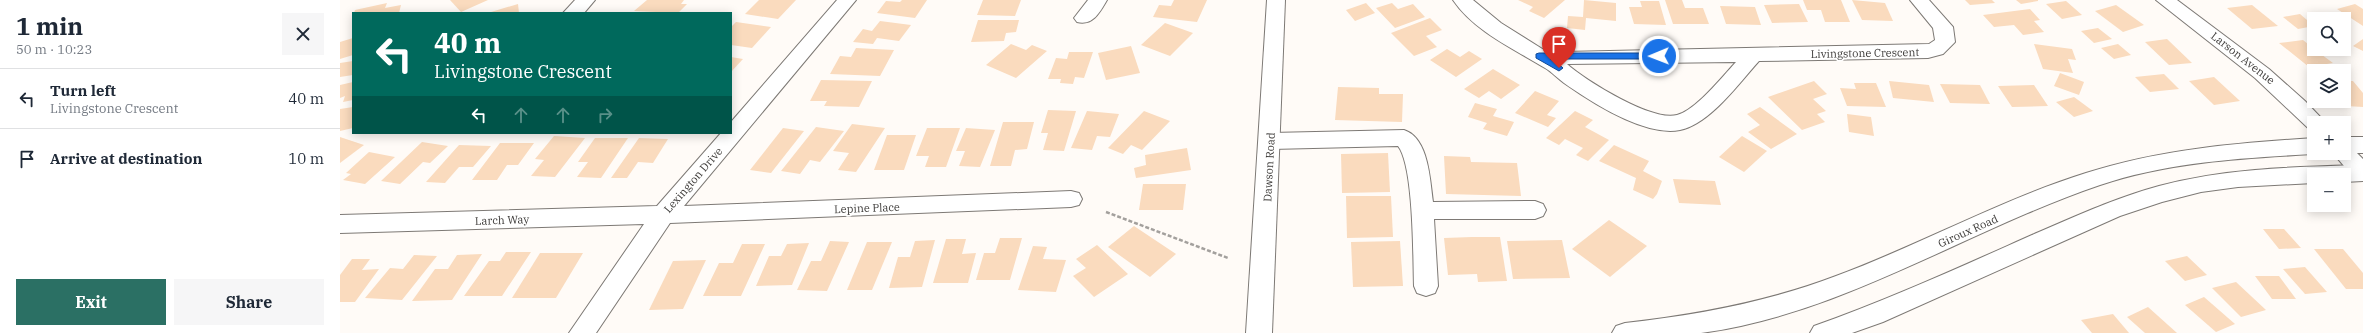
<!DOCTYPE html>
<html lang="en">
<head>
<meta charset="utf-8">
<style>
  :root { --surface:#fff; --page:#f6f6f7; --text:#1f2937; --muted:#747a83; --line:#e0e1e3; --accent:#2b7064 }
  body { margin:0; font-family:"IBM Plex Serif",serif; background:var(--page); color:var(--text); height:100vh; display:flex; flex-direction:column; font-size:15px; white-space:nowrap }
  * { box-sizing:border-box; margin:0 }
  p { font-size:13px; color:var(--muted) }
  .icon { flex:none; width:22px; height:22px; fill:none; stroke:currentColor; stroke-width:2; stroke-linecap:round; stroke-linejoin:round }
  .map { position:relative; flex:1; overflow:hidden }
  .drawer { display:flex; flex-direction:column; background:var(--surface); width:340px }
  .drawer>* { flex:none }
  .banner { position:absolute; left:12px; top:12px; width:380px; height:122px; border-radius:0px; box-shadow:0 2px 10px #0003; background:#00695c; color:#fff; overflow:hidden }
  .tools { position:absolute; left:1967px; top:12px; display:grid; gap:8px }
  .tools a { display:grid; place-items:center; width:44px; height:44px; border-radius:0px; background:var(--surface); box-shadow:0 2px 10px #0003; font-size:20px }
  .pin { position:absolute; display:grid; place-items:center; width:34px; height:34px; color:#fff; margin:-41px -17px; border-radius:50% 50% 50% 0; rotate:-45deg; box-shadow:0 0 4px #0007 }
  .pin .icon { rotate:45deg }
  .me { position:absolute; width:44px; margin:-22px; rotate:269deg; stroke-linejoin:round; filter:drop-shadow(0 0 3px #0008) }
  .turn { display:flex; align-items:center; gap:14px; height:84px; padding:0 16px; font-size:18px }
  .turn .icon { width:52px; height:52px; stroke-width:2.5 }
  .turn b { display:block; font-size:28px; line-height:34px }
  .lanes { display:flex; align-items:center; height:38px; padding:0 16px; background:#0003; justify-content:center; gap:20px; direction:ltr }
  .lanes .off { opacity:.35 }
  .round { display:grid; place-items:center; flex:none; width:42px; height:42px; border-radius:0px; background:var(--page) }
  .head { display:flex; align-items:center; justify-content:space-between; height:68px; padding:0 16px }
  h1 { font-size:24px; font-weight:700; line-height:30px }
  .action { display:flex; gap:8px; margin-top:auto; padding:8px 16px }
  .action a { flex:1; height:46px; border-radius:0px; background:var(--accent); color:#fff; font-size:16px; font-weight:700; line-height:46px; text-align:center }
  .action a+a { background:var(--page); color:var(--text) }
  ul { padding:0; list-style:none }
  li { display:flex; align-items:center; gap:12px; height:60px; padding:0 16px; border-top:1px solid var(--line) }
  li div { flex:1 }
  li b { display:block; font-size:15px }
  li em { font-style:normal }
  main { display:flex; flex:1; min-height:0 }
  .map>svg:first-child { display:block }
</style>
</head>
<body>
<main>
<section class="drawer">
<div class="head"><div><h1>1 min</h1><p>50 m · 10:23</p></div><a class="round"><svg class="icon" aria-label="close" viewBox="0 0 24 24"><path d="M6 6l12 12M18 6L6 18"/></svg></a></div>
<ul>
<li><svg class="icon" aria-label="left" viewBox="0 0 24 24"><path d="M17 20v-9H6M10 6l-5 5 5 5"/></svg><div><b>Turn left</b><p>Livingstone Crescent</p></div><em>40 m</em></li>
<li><svg class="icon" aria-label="arrive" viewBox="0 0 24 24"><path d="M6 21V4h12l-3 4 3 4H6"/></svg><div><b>Arrive at destination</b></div><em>10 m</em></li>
</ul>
<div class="action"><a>Exit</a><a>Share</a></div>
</section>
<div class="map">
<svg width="2023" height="333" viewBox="0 0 2023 333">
  <rect width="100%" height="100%" fill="#fffbf7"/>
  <g fill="#fadbbe">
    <path d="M110,0H148L121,12Z"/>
    <path d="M307,0H344L341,4H347L338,13L294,11Z"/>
    <path d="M419,0H456L438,19L405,14Z"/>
    <path d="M562,0H587L575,18L537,13L546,1L560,2Z"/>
    <path d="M643,0H681L675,16L637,15Z"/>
    <path d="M834,0H867L857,22L813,17L819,5L831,6Z"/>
    <path d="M1178,0H1225L1204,18L1189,11L1193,7Z"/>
    <path d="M1244,0L1276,3V21L1246,18L1245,30L1227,28L1228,16L1243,17Z"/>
    <path d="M1325,0H1342L1345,8H1363L1369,24H1333Z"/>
    <path d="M1463,0H1501L1510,22H1485L1481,10H1467Z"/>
    <path d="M1512,0L1545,3L1553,21L1522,20Z"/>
    <path d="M1625,0H1652L1655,3L1630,5Z"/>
    <path d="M1676,0H1698V1L1681,4Z"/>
    <path d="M1300,1H1319L1326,25L1294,24L1289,7H1302Z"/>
    <path d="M1726,1L1742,15L1722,19L1706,4Z"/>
    <path d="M47,3L45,8L61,5L59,13H14L15,10Z"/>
    <path d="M1026,3L1035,13L1015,21L1006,10Z"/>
    <path d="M1052,3L1058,9L1073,4L1085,17L1055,28L1036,8Z"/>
    <path d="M178,4L179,13L151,12Z"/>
    <path d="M1459,4L1468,22L1432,23L1424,5Z"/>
    <path d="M2015,4L2023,9V26L1997,9Z"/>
    <path d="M1776,5L1804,25L1783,32L1755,11Z"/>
    <path d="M1912,5L1938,26L1912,29L1887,8Z"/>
    <path d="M1380,6L1415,7L1421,25L1386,24Z"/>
    <path d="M1690,9L1700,20L1694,21L1704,32L1683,35L1674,25L1654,27L1643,15Z"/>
    <path d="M1960,14L1974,26L1958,29L1943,17Z"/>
    <path d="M1090,18L1102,30L1086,36L1097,47L1074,56L1051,33Z"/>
    <path d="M638,20H679L676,32L666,33L664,41L631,42Z"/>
    <path d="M540,21L571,25L559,41L537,38L533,44L513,42L523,29L532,31Z"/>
    <path d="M396,22L431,27L412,48L391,45V27Z"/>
    <path d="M825,23L853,33L830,56L801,45Z"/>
    <path d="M1758,28L1772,39L1754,43L1741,31Z"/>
    <path d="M13,38V55L0,59V42Z"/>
    <path d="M1827,39L1852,63L1829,65L1805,42Z"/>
    <path d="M2023,39V51L2013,46Z"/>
    <path d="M1963,40L1974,49L1993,63L1969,67L1939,43Z"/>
    <path d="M671,44L686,50L692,45L707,51L676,78L646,65Z"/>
    <path d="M1694,44L1732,49L1736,60L1728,59L1733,73L1703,69Z"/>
    <path d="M1778,44L1791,55L1774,59L1761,48Z"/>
    <path d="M791,46L800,73L766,80L758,53Z"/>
    <path d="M516,48L554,50L540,76L490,74L500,56L511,57Z"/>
    <path d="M1107,49L1120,57L1129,51L1142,59L1116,77L1090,60Z"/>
    <path d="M729,52H753L744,78L735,77L733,84L720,83L721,79H708L716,58L727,59Z"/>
    <path d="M391,57L403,59L391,72Z"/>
    <path d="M13,61V75L0,77V63Z"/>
    <path d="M1153,69L1180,85L1161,99L1149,91L1139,98L1124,89Z"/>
    <path d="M1720,73L1744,82L1739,95L1714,86Z"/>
    <path d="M1824,74L1839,89L1810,92L1795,77Z"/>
    <path d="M1874,77L1900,101L1874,105L1849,81Z"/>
    <path d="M481,80L532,81L519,107L484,106L487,101H470Z"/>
    <path d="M1474,81L1487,94L1473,99L1486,111L1477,114L1485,122L1462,130L1428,97Z"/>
    <path d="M1549,81L1589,85L1594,102L1553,98Z"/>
    <path d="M2004,81H2013L2023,93V107L2006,106L2001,101H2004Z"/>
    <path d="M13,82V100L3,102L5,96L0,98V85Z"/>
    <path d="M1514,83H1536L1546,107L1507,106L1500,88L1516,89Z"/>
    <path d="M1600,84L1640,85L1650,104L1610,103Z"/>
    <path d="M1694,85L1708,106L1672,107L1658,86Z"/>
    <path d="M998,87L1039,88V94H1063L1062,122L995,120Z"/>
    <path d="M1195,91L1219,101L1207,115L1216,118L1208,127L1175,113Z"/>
    <path d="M1734,97L1753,111L1734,117L1716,102Z"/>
    <path d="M1135,103L1157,109L1153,116L1174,122L1167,136L1143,129L1147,123L1128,117Z"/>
    <path d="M13,107V128L0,131V109Z"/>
    <path d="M1420,107L1457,134L1431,149L1408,132L1420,125L1407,114Z"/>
    <path d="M708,110L736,111L724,151L703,150L708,133H701Z"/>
    <path d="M747,111L779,114L770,137L757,136L752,150L731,148Z"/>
    <path d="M804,111L830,121L802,150L791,145L783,154L768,148Z"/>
    <path d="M1235,111L1253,120L1245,127L1269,140L1248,161L1236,155L1243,148L1225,139L1219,145L1206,138Z"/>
    <path d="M1507,114L1531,117L1534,136L1509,132Z"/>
    <path d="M663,122H694L687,149L675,150L671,166H650Z"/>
    <path d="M512,124L545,128L516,172L498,170L509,153L493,151Z"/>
    <path d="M476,127L504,131L480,162L470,160L460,174L441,171Z"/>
    <path d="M443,128L464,131L431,173L410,170Z"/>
    <path d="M587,128H620L606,167H585L589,156H576Z"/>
    <path d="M626,128L655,130L640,167L619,166L625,151H616Z"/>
    <path d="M547,135H576L564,170H534Z"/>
    <path d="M214,136L245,138L215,177L191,176L204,160L195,159Z"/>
    <path d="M1402,136L1427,151L1404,172L1379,157Z"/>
    <path d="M0,137L24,145L0,163Z"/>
    <path d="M255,138H288L261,178L237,177L248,162H238Z"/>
    <path d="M299,138L328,139L313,163L298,162L287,178H271Z"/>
    <path d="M82,142L108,146L90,163L83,162L60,184L41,181Z"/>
    <path d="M160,143H194L178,165H167L157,180H132Z"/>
    <path d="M119,145L151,146L133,167H119L105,183L86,182Z"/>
    <path d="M1274,145L1309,161L1303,171L1322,181L1317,194L1313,199L1293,190L1296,178L1259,161Z"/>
    <path d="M847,148L851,170L796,178L794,168L806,165L805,155Z"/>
    <path d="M29,152L55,157L25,184L3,180L11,174L6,173Z"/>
    <path d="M1048,153L1050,192L1002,193L1001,154Z"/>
    <path d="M1104,156L1130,157L1131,162L1177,163L1181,196L1106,194Z"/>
    <path d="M1333,179L1375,181L1381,205L1339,203Z"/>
    <path d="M803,184H846L843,210H799Z"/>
    <path d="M1006,196H1051L1053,237L1007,238Z"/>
    <path d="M1269,220L1307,246L1270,277L1232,249Z"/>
    <path d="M794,226L836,254L810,277L768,247Z"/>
    <path d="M1923,229H1944L1961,248L1939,249Z"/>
    <path d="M1132,237H1160L1167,281L1138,282L1137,274L1108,275L1104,238Z"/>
    <path d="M660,238H682L670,280H636L644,253H655Z"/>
    <path d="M606,239H626L622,254L636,253L628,283H593Z"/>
    <path d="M595,240L582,287L549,288L558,257H570L575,241Z"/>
    <path d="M1222,240L1230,278L1173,279L1167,241Z"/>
    <path d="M490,241L509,242L487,291L457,290L471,261H481Z"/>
    <path d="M1060,241L1063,286L1013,287L1011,242Z"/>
    <path d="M527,242H552L532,290H507Z"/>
    <path d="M469,243L452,285L416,286L429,256H441L447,244Z"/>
    <path d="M402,244H425L401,296H363L379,263H393Z"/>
    <path d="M757,245L788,274L754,297L733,276L746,268L736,259Z"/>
    <path d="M693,246L707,247L703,259L726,260L716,292L678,290Z"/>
    <path d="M1974,249H2003L2023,273V289H2006Z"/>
    <path d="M166,252H191L162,296H124L149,261H160Z"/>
    <path d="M200,253H243L216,298H172Z"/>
    <path d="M142,254L112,300L72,301L95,269H108L117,255Z"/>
    <path d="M74,255L97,256L62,300L25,298L50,268L63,269Z"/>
    <path d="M1847,256L1867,275L1845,281L1825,261Z"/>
    <path d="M12,259H30L22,270L39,269L15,302H0V275Z"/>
    <path d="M366,260L343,309L309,310L333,261Z"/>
    <path d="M1965,267L1987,292L1965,294L1943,269Z"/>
    <path d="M1915,276H1939L1956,299H1932Z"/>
    <path d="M1896,282L1926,310L1901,317L1872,288Z"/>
    <path d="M1864,297L1895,324L1876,332L1845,305Z"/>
    <path d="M1808,307L1837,333H1805L1787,317Z"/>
    <path d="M1773,314L1789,333H1752L1741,320Z"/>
  </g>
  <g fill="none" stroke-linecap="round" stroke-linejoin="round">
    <g stroke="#7d7975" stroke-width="2">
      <g id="minor">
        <path d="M235,0H255L244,13H223Z"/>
        <path d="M497,0H516L344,206L731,191L739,193L742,199L739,205L731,207L330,223L256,333H229L304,224L0,233V215L317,206L381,133H391V122Z"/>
        <path d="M748,0H767C760,12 753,26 737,22L734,18Z"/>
        <path d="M1113,0H1133L1161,23L1204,50L1224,52L1589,44L1595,40L1593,28L1570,0H1589L1613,27L1615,42L1603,54L1588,58L1419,61C1399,83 1370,124 1340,130C1305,137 1251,102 1224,83C1217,78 1212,72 1205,68C1174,49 1134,31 1113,0ZM1396,62C1382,77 1356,110 1337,115C1312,122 1246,81 1227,64Z"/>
        <path d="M1816,0H1837L1929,69L1965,101L1986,123H1974V130L1968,128L1915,78Z"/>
        <path d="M1064,130C1089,138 1090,181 1093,202L1195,201L1203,204L1206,210L1203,216L1195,219H1094L1098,286L1095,293L1086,296L1077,293L1074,286C1073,257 1074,166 1058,146L931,149L923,146L920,141L923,136L931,133Z"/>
        <path d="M2004,145L2012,148L2023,159V181L2015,179L1993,153H2004Z"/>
      </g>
    </g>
    <g stroke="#7d7975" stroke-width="2">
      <g id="major">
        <path d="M927,0H945L932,333H906Z"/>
        <rect x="2004" y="137" width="19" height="16"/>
        <path d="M1974,138V153H1976L1974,154C1902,158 1828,162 1760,185C1627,230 1503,314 1361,333C1332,333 1301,333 1272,333L1276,326L1285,323C1357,315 1428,302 1496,276C1580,245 1660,200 1746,173C1821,149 1897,143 1974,138Z"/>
        <path d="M2023,165V181L2004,182V175H1974V183L1898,187L1861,192L1822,202L1780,216L1543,322L1512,333H1470L1474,326C1548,300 1620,267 1692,235C1734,217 1775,198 1819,186C1886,168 1954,167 2023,165Z"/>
      </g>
    </g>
    <path stroke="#a3a09d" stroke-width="2.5" stroke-dasharray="4 2" stroke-linecap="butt" d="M766,212L888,258"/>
    <use href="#minor" fill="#fff" fill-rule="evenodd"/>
    <use href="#major" fill="#fff" fill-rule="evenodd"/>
  </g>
  <path fill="#1a73e8" stroke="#114b97" d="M1199,53H1319L1323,56L1319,59H1210L1222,67L1223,68L1219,71L1196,58V54Z"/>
  <g text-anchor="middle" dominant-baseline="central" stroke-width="3.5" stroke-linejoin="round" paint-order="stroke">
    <g font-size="11" fill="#3e3c3a" stroke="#fff">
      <text transform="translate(1525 53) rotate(-1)">Livingstone Crescent</text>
      <text transform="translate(1903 58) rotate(38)">Larson Avenue</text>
      <text transform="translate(929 167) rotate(-87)">Dawson Road</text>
      <text transform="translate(353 180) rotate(-49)">Lexington Drive</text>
      <text transform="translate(527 208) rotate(-2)">Lepine Place</text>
      <text transform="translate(162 220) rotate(-2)">Larch Way</text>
      <text transform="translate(1628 231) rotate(-24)">Giroux Road</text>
    </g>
  </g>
</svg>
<div class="tools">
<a><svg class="icon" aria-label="search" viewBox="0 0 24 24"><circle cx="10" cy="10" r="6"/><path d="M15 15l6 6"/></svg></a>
<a><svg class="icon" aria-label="layers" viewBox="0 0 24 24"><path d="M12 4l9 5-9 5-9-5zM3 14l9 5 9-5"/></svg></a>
<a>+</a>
<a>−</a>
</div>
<div class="pin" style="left:1219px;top:68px;background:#d93025"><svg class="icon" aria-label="arrive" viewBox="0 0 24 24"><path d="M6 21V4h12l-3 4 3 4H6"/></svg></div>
<svg class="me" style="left:1319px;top:56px" viewBox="-20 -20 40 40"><circle r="17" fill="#1a73e8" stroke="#fff" stroke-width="3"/><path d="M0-11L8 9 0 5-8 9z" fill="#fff"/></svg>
<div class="banner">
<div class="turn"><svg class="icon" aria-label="left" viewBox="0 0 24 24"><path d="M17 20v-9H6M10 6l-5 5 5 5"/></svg><div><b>40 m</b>Livingstone Crescent</div></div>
<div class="lanes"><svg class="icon" aria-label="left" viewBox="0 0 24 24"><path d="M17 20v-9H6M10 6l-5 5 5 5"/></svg><svg class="icon off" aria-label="ahead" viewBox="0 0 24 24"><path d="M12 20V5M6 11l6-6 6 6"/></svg><svg class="icon off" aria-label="ahead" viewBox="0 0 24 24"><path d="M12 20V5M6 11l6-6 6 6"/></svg><svg class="icon off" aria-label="right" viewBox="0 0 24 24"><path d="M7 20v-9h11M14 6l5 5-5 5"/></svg></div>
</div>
</div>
</main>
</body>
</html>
